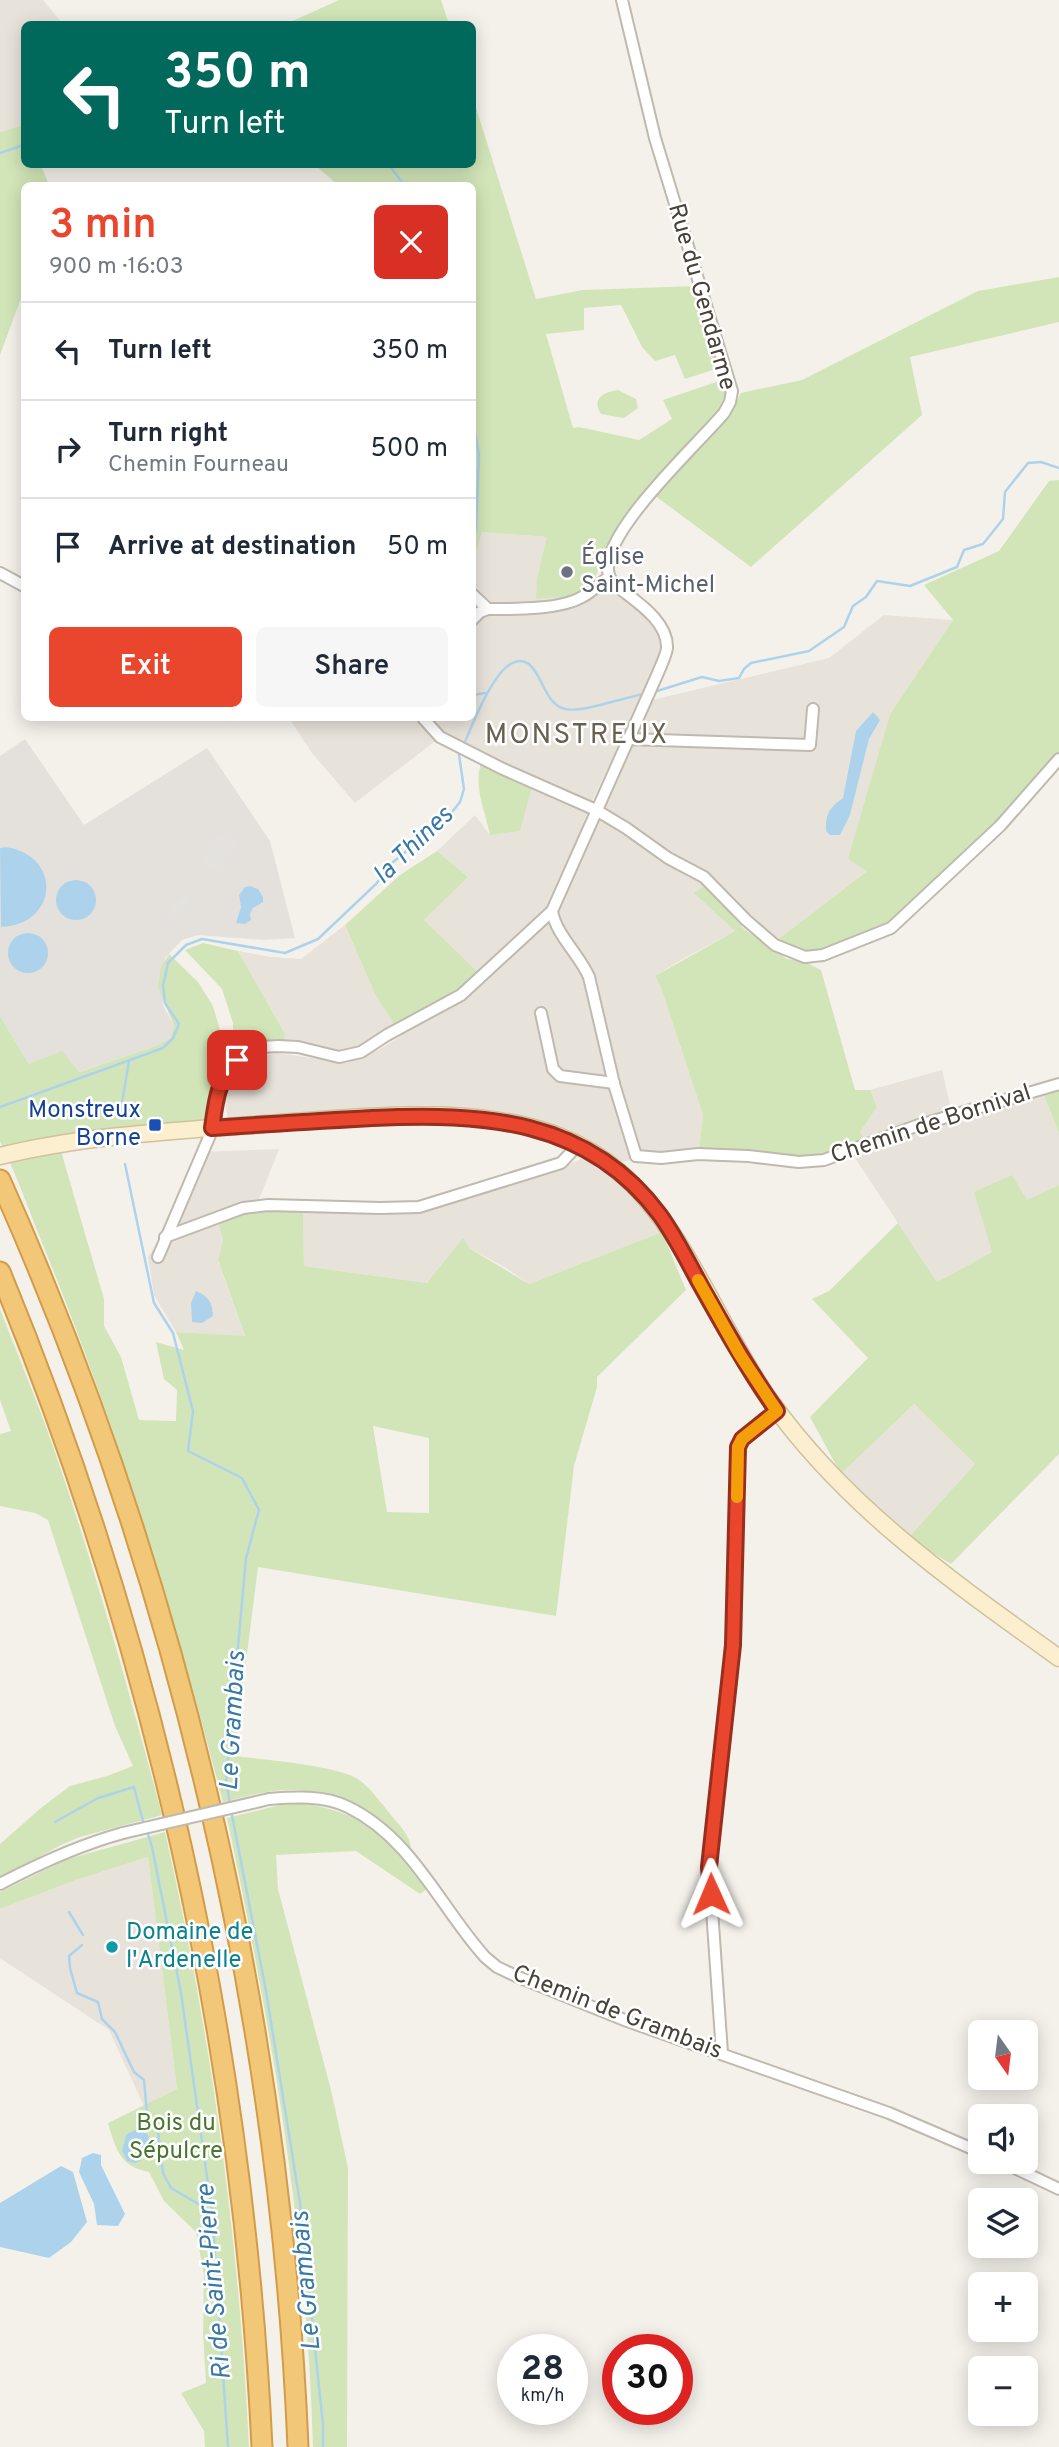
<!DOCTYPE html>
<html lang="en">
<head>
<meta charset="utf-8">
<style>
  :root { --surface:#fff; --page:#f6f6f7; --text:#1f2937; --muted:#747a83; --line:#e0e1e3; --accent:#ea462d }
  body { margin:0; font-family:Overpass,sans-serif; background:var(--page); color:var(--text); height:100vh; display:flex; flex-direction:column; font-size:26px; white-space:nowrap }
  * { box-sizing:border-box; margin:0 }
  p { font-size:23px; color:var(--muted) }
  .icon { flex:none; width:38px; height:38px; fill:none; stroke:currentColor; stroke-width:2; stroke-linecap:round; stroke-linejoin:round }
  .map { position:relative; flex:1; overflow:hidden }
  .drawer { position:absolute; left:21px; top:182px; width:455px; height:539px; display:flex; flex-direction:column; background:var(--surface); border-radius:10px; box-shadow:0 4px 18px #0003 }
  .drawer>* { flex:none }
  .top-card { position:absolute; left:21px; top:21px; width:455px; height:147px; border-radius:10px; box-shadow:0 4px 18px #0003; background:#00695c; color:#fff; overflow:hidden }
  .needle { width:46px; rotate:166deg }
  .fabs { position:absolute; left:968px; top:2020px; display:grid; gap:14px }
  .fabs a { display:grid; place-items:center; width:70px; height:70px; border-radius:10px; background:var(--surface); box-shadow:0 4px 18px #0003; font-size:35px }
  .speed { position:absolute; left:497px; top:2334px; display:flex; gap:14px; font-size:35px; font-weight:700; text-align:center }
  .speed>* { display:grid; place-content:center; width:91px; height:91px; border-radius:50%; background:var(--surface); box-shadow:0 4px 18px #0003; line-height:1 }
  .speed small { font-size:18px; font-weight:400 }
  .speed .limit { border:10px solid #d22; background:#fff; color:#111 }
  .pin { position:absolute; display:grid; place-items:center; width:60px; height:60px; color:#fff; margin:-30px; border-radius:14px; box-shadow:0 4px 10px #0006 }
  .me { position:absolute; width:77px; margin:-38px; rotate:359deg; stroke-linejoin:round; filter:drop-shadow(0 0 5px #0008) }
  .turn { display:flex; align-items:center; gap:24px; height:147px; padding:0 28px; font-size:32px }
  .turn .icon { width:91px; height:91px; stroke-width:2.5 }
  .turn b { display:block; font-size:49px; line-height:60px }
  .round { display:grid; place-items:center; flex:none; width:74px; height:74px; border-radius:10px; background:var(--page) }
  .headline { display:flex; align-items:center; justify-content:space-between; height:119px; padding:0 28px }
  h1 { font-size:42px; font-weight:600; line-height:52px; color:var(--accent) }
  .cta { display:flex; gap:14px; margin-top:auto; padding:14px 28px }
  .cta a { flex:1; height:80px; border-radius:10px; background:var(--accent); color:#fff; font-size:28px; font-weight:600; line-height:80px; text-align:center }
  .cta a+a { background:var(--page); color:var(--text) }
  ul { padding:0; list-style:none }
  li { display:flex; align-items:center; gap:21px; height:98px; padding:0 28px; border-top:2px solid var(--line) }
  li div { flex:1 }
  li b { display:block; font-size:26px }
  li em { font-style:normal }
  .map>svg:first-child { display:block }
</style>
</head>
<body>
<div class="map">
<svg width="1059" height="2447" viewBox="0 0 1059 2447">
  <rect width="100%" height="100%" fill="#f4f1eb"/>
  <g fill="#e8e3da">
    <path d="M0,0H43L63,24H24V125L0,132Z"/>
    <path d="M482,532L548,537L537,578L588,586L595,578L622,594L657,629L661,648L650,680L592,801L583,823L596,821L652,700L829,658L884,615L953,620L890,714L883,741L868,870L776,941L746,915L714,880L695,893L735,931L681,960L655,976L661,988L703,1115L699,1149L621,1162L581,1141L502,1114L426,1105L228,1118L224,1097L233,1075L254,1059L277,1053L346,1063L380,1049L487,981L424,920L468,877L437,851L475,815L490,835L532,787L467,758L438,739L355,803L312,753L289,718H472V560Z"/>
    <path d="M345,925L375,994L395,1026L371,1044L341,1055L284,1042L285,1034L238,951L271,957L301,959Z"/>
    <path d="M942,1070L951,1109L867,1141L860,1132L877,1107L870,1090Z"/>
    <path d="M1043,1093L1059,1133V1185L1027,1201L992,1252L937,1282L853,1155L945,1122Z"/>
    <path d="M279,1149L258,1202H248L216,1216L223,1240L218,1261L245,1337L176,1332L154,1295L148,1257L164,1232L200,1152Z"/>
    <path d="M585,1157L592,1159L621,1182L643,1204L662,1232L529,1284L506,1268L469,1248L427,1283L304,1266L303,1209L397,1213L563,1167Z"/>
    <path d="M914,1404L975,1464L908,1538L841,1474Z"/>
    <path d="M148,1857L177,2089L144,2106L109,2030L0,1958V1909L76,1880Z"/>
  </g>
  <path fill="#e4e1dc" d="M25,739L84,825L207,748L270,841L295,938L263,940L198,935L182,940L165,958L163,1005L174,1026L170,1039L153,1047L78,1072L29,1064L0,1016V756Z"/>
  <g fill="#d2e5b8" fill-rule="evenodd">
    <path d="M339,0H441L449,24H286Z"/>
    <path d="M473,98L536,299L583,290L696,286L722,367L685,379L675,355L655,361L642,347L621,305L584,308V330L546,334L573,428L579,427L639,440L672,419L663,400L716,382H722L727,386L726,402L625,520L608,545L595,578L588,586L577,593L563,597L536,599L537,578L547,537L482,532L473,560L472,186L338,185L315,165L472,164Z"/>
    <path d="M24,125V164L41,165L49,185L24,186V290L0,355V132Z"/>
    <path d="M1059,277V322L910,357L922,415L751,567L654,495L724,421L741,393L802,380L978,291Z"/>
    <path d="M618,390L636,399L638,408L624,418L601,414C591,398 604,392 618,390Z"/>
    <path d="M1059,480V756L992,831L891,924L828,950L806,954L776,941L867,871L848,859L890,714L953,620L924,585L999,551L1049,481Z"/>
    <path d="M481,764L532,787L520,831L490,835C486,814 473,785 481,764Z"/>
    <path d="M437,851L468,877L424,920L481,975L395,1026L375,994L345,925L400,875Z"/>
    <path d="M706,885L744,929L787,959L803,961L821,970L855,1090H870L877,1107L860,1132L867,1141L819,1157L798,1158L699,1149L703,1115L661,988L655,976L735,931L694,893Z"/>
    <path d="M203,943L238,951L285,1034L284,1042L233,1058V1023L222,989L185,950Z"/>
    <path d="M169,954L198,982L213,1006L221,1033L222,1058L206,1119L88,1134L4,1151L0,1141V1016L29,1064L62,1051L79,1072L153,1047L170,1039L174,1026L158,987L161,967Z"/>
    <path d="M1059,1089V1133L1043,1093Z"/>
    <path d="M61,1151L104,1299V1326L121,1357L139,1420L176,1421L177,1390L164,1379L156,1342L184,1350L176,1332L245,1336L218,1260L223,1240L217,1220L243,1211L303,1209L304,1266L427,1283L463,1238L469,1248L529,1284L662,1232L686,1290L597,1377V1387L574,1466L556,1616L258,1567L234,1756C261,1759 339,1766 358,1779C371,1788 381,1803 391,1815C399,1825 409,1834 411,1847L409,1848C377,1816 341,1792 293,1790C270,1789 245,1797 223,1802C173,1611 116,1423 41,1240C30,1213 21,1187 9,1161ZM373,1426L429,1438V1513L387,1512Z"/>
    <path d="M1012,1175L1027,1200L1059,1185V1454L951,1564L908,1538L975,1464L914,1404L841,1474L810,1417L868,1358L812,1299L829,1291L898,1223L937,1282L992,1252L974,1192Z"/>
    <path d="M0,1309C19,1358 40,1408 57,1458C97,1575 130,1695 162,1815L80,1837L61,1845L0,1878V1844L41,1808L70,1786L107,1776L133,1766L115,1726L48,1520L35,1513L0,1506V1434L11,1431L0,1400Z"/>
    <path d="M301,1803C370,1814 385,1836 427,1889L420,1894L356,1851L276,1855L278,1889L331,2090L348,2168L347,2447H313C307,2235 271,2025 227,1818L280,1805Z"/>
    <path d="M165,1832C211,2034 239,2240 249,2447H205L204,2431L181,2393L206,2383L203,2334L204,2275L196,2232L164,2201L149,2172C119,2166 116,2149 108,2123L177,2089L148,1857L76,1880L0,1909V1892L68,1859Z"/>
  </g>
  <g fill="#e4e2df">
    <path d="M223,834L237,846L215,871L201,859Z"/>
    <path d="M186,894L192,899L171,922L165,917Z"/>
  </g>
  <g fill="#add3ec">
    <path d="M873,712L880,720L869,739L850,815L840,835H830L826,831C825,814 830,807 843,798L856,731Z"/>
    <path d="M6,847C63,856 58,925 1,927L0,848Z"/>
    <circle cx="76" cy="900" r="20"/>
    <path d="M250,886L258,889L263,897V902L253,908L250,914L251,920L245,924L236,923L241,907L239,895L245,887Z"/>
    <circle cx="28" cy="953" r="20"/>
    <path d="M196,1291C209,1297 212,1302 213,1316L202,1323L192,1322L191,1303Z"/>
    <path d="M139,2128L148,2135L151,2145L141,2160L135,2163L127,2161L122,2151L126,2135Z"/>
    <path d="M93,2153L101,2155V2165L125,2214L118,2226L97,2225L94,2204L79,2172L82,2158Z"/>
    <path d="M61,2166L73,2172L87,2222L71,2242L49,2258L0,2247V2203Z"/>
  </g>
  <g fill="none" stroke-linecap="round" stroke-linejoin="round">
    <g stroke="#add3ec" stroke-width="2.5">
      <path d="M0,153L24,145"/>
      <path d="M388,164L405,186"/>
      <path d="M472,417L479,455L476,530L472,537"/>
      <path d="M654,692L702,677L719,681L739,678L744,669L751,663L809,651L844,627L853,606L866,597L877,581L910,586L957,567L964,550L983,544L1003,519L1005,492L1028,463L1041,462L1059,468"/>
      <path d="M472,695L486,693"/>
      <path d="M464,744C472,727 501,644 529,664C543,676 545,704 565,709C581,713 626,697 644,694"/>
      <path d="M0,1107L163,1048L173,1038L179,1024L165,1003L163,986L168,963L186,945L202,939L285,953L318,939L376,884L392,863L448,817L460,802L464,789L459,755L462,750"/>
      <path d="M120,1115L129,1061"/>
      <path d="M125,1164L154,1303L173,1333L193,1411L188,1451L242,1478L259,1510L246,1558L226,1781L230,1804"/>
      <path d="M231,1810L266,1991L300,2203L323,2425V2447"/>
      <path d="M55,1822L98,1798L134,1787L144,1825"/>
      <path d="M147,1831L152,1847L181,1993L212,2212L228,2447"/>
      <path d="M69,1912L83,1935"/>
      <path d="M82,1945L69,1956L70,1968L77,1993L98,2002L102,2019L115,2032L134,2072L144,2080L147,2114L158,2131L163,2173L171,2188L212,2212"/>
    </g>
    <g stroke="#bfb9ae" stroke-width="14">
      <g id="street">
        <path d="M622,0L655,138L732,391L730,402L724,413C697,445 605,529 608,570C609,581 615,585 623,591C640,604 668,623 667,648C666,656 661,665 658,673L552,911C556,935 579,954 589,977L614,1084L636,1156"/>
        <path d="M0,573L24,586"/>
        <path d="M472,594L488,609"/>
        <path d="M472,620L480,612L488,609C514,609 559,610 582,597C592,592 600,583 609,577"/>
        <path d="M423,718L440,737L503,769L596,810L626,828L668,858L704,877L746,920L775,945L805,957L823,955L891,928L1000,826L1059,759"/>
        <path d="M627,739L810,745L813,709"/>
        <path d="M541,1013L553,1069L560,1076L614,1083"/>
        <path d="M636,1156L661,1158L698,1154L748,1156L799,1162L824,1160L916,1126L1059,1084"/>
        <path d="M165,1237L243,1208L268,1205L380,1208L419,1207L561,1163L578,1145"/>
        <path d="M158,1257L213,1128L217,1093L225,1073L237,1060L262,1047L278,1046L298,1047L339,1057L361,1052L387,1035L461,995L552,911"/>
        <path d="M269,1799C295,1797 324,1795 348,1807C412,1838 440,1907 485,1957L497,1967L518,1977L627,2021L889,2113L980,2152"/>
        <path d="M0,1884C40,1863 79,1845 123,1833"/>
        <path d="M722,2053L709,1867L734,1645L738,1447L742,1439L777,1411"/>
        <path d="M1000,2161L1059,2189"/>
      </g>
    </g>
    <g stroke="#d0c29e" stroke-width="19">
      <path id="secondary" d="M0,1156C86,1135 177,1131 265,1124C339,1119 427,1109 500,1121C542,1127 586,1143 618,1171C686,1228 718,1327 769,1399C845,1507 953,1582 1059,1658"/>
    </g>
    <g stroke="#d29c48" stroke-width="23">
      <g id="highway">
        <path d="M0,1180C177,1575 280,2015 298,2447"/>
        <path d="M0,1272C154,1645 243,2044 262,2447"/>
      </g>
    </g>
    <use href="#street" stroke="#fff" stroke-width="10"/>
    <use href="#secondary" stroke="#fbefcf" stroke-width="16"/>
    <use href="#highway" stroke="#f3c778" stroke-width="19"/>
    <g stroke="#bfb9ae" stroke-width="14" stroke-linecap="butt">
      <path id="street-bridge" d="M123,1833L269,1799"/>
    </g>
    <use href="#street-bridge" stroke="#fff" stroke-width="10"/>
  </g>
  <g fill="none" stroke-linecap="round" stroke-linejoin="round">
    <g stroke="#982e1d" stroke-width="18">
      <path id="route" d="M237,1060C217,1082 216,1100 212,1128C266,1124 318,1121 372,1118C482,1113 588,1118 660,1215C675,1236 687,1260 700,1284C724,1327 748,1370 777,1411L742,1439L738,1447L733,1645L709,1867L711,1894"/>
    </g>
    <use href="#route" stroke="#ea462d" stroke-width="12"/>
    <path stroke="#f59e0b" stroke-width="12" d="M698,1280L740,1355L777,1411L742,1439L738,1447L737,1497"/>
  </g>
  <circle fill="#6b7280" stroke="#fff" stroke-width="2.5" cx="567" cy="572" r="7"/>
  <rect fill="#1a4fb4" stroke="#fff" stroke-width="2.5" x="148" y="1118" width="14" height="14" rx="3.5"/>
  <circle fill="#0f9aa8" stroke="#fff" stroke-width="2.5" cx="112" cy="1947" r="7"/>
  <g text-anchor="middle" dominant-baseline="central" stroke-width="5" stroke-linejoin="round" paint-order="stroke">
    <g font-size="24" fill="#484239" stroke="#fff">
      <text transform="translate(701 297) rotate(74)">Rue du Gendarme</text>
      <text transform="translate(931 1125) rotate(-18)">Chemin de Bornival</text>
      <text transform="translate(617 2013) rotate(21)">Chemin de Grambais</text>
    </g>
    <g font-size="24" fill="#5b616d" stroke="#fff" text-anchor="start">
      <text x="581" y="558">Église<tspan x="581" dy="28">Saint-Michel</tspan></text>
    </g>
    <g font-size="24" fill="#164399" stroke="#fff" text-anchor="end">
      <text x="141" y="1111">Monstreux<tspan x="141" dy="28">Borne</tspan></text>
    </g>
    <g font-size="24" fill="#0d838f" stroke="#fff" text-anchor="start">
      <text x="126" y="1933">Domaine de<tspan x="126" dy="28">l'Ardenelle</tspan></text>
    </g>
    <g font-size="24" fill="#4c7630" stroke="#fff">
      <text x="176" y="2124">Bois du<tspan x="176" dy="28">Sépulcre</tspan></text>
    </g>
    <g font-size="26" font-style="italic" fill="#387aa5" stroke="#fff">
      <text transform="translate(414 846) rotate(-44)">la Thines</text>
      <text transform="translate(234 1721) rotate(-87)">Le Grambais</text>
      <text transform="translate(307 2281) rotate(-95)">Le Grambais</text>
      <text transform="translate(215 2282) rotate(-95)">Ri de Saint-Pierre</text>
    </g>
    <g font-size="28" letter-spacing="2" fill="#6a6051" stroke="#fff">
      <text x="577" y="736">MONSTREUX</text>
    </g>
  </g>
</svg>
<div class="fabs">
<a><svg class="needle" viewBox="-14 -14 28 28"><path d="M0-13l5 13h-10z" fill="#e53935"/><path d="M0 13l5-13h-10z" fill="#747a83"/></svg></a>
<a><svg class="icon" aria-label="sound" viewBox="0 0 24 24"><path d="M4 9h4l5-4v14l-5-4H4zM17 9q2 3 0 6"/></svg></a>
<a><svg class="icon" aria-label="layers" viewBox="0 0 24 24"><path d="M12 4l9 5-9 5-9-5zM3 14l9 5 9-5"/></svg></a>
<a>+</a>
<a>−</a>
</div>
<div class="speed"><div>28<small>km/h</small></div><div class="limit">30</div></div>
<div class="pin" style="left:237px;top:1060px;background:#d93025"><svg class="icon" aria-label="arrive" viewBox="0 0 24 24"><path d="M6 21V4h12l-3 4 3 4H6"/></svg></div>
<svg class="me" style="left:711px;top:1894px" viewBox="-20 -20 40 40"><path d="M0-17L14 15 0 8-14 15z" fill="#ea462d" stroke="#fff" stroke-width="4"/></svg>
<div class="top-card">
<div class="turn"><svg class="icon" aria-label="left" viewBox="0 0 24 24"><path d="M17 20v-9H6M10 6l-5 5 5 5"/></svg><div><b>350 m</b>Turn left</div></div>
</div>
<section class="drawer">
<div class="headline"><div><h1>3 min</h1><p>900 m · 16:03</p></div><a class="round" style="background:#d93025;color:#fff"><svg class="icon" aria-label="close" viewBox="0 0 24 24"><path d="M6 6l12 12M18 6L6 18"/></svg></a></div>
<ul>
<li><svg class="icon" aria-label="left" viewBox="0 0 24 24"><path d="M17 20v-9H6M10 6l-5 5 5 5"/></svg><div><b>Turn left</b></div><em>350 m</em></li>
<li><svg class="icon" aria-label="right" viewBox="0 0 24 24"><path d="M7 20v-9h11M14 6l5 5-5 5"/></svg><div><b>Turn right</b><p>Chemin Fourneau</p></div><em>500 m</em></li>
<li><svg class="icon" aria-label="arrive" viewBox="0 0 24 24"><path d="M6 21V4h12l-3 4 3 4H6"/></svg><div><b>Arrive at destination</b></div><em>50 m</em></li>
</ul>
<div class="cta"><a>Exit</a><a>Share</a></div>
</section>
</div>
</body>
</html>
